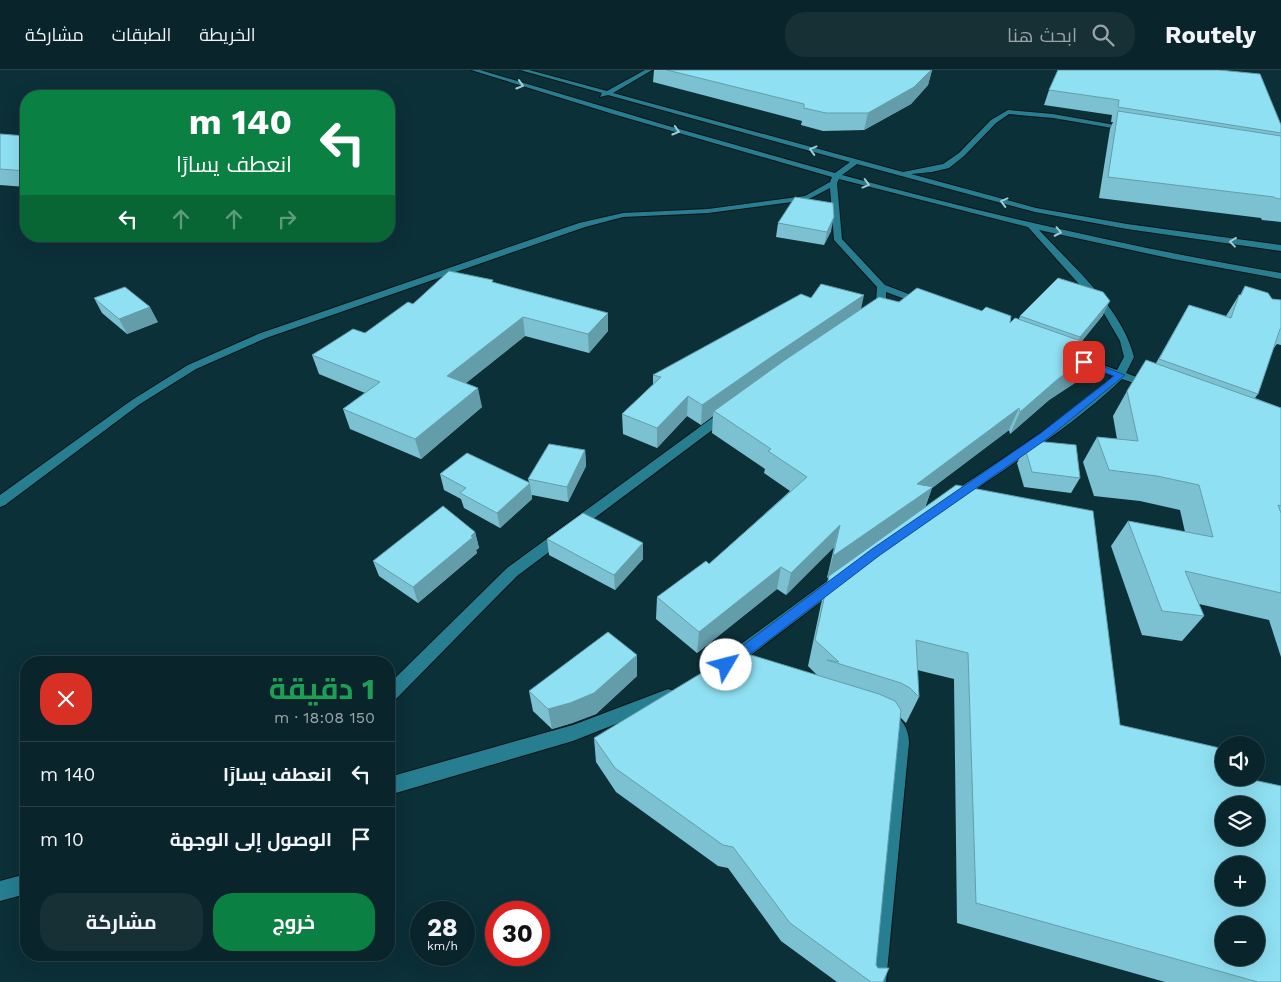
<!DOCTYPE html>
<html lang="ar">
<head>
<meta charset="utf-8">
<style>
  :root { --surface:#09242a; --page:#173036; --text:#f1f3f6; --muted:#99a4a8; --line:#294147; --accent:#0b8043 }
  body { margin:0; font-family:"Work Sans",Cairo,sans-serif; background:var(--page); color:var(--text); direction:rtl; height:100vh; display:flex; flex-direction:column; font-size:19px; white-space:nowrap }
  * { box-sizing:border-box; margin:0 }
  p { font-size:16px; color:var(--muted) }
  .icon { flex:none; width:28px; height:28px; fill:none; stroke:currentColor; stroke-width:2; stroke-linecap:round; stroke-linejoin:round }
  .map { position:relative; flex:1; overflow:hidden; direction:ltr }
  .side { position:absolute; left:20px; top:586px; width:375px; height:305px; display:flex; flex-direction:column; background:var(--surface); border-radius:20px; box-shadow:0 5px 20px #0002,0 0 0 1px var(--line); direction:rtl }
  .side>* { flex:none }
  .guide { position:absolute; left:20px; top:20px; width:375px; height:152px; border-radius:20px; box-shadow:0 5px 20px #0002,0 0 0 1px var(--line); direction:rtl; background:#0b8043; color:#fff; overflow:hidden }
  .controls { position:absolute; left:1215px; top:666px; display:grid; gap:10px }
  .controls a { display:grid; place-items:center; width:50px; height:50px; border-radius:50%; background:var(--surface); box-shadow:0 5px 20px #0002,0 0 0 1px var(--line); font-size:25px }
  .speed { position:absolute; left:410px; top:831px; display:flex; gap:10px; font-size:25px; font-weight:700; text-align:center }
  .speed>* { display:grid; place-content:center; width:65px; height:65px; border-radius:50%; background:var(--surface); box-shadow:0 5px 20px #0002,0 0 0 1px var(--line); line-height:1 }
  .speed small { font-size:12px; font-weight:400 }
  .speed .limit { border:8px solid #d22; background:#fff; color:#111 }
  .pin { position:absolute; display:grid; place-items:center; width:42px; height:42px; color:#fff; margin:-21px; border-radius:10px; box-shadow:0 2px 8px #0006 }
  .me { position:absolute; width:55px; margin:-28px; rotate:53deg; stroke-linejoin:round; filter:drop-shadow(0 0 4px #0008) }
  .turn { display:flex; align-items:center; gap:18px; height:105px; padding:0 20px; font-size:22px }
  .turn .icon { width:65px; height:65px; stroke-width:2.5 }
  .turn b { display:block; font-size:35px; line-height:42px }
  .lanes { display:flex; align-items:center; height:48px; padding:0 20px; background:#0003; justify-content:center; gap:25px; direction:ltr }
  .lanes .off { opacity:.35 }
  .round { display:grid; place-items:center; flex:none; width:52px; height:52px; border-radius:20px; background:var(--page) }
  .head { display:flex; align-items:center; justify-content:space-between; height:85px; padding:0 20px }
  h1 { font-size:30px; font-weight:700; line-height:38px; color:#1e9e55 }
  .cta { display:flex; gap:10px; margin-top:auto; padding:10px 20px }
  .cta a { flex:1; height:58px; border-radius:20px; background:var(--accent); color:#fff; font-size:20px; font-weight:700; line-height:58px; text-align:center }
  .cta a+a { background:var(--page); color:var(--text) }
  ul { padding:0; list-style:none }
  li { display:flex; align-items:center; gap:15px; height:65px; padding:0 20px; border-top:1px solid var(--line) }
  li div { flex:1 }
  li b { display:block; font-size:19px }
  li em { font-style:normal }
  header { display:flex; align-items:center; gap:30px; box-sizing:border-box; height:70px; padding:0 25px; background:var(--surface); border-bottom:1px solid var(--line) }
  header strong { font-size:24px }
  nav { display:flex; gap:28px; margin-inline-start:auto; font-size:18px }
  .search { width:350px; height:45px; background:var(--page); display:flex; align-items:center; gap:12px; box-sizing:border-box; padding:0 18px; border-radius:20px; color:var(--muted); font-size:19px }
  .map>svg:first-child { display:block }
</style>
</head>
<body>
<header>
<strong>Routely</strong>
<div class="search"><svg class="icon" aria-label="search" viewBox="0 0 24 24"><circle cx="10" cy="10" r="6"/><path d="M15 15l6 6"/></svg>ابحث هنا</div>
<nav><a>الخريطة</a><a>الطبقات</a><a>مشاركة</a></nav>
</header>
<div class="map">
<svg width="1281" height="912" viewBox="0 0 1281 912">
  <rect width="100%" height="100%" fill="#0c3038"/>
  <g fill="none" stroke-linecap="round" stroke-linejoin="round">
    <g stroke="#081619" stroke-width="2">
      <g id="minor">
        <path d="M471,0H480L665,55L835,103L850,92L608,25L600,27L602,23L520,0H529L607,21L645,0H652L613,23L903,102L943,94L959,83L991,50L1008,40L1053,44L1132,58V60L1130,61L1053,48L1009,44L996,53L964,86L949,98L932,102L911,104L1036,138L1127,154L1281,175V181L1127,159L1035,142L857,94L842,105C987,144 1133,178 1281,203V209L1173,189L1039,160C1073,197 1122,238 1134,287L1126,303L1155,314L1157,316L1151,319L1122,309C1073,356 1014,392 959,431H949L947,428L949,425C1004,387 1064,351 1113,306L1076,292L1075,290L1080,287L1117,300L1124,287L1120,271L1102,240L1028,157L839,109L837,113L842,169L885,215L927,231V235H921L886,222V233L876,245H868L867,243L876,232L877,217L834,170L830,118L807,130L708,143L623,147L585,157L266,268L196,299L140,334L5,435L0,437V425L132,330L188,295L258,264L579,153L623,143L708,139L805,126L830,112L832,107L613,44Z"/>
        <path d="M727,339L733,343L731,346L517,506L395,630L389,632V614L507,498L723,340Z"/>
        <path d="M839,504L844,506L846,510L844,514L734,598L728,600L722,598L720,593L722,588L834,506Z"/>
        <path d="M668,619L674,621L676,626L674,631L573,671L389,725V707L573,655Z"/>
        <path d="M888,641C902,647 909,659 909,673L886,912H864L891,673V665L879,649L882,644Z"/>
        <path d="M26,804V824L0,831V811Z"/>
      </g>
    </g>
    <use href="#minor" fill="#267e90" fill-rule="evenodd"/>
  </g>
  <g fill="#7bc1d1">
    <path d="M654,0H932L928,15L911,34L864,60L823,61L801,55L802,51L653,12Z"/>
    <path d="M1058,0L1281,55V152L1262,150L1261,148L1099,128L1110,59L1113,52H1111L1112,45L1044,35L1049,20Z"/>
    <path d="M0,64L26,66V117L0,115Z"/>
    <path d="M778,153L831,161L824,175L776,167Z"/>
    <path d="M494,212L608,261L589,283L525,266L466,313L482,337L421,389L350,359L343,339L365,323L319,304L312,285L365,263L413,234Z"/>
    <path d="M1245,216L1272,229L1281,230V275L1277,274L1273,279L1258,324L1255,328L1281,338V587L1269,550L1199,534L1204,546L1182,571L1142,565L1111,476L1128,451L1185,462L1180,440L1140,431L1094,426L1083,392L1097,367L1117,369L1113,346L1127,321L1156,293L1189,235L1226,246L1239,225H1240Z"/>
    <path d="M94,228L158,252L127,264L102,243Z"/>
    <path d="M811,228L861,239L899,232L1010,253L1019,249L1020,246L1103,245L1082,271L1093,301L1049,330L1010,364L1009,360L932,418L925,438L1120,655L1281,912H1165L957,853L954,609L917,600L919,627L906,653L900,647L876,895L883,912H837L781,871L728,798L718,796L616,722L596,692L594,668L817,605L808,596L821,534L829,507L827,508L834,477L786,525L777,519L697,583L656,549L657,527L709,494L790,421L764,403L765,399L712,363L713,346L701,355L687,346L657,378L623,364L622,344L653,315V305Z"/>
    <path d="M1025,378L1080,408L1071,423L1024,417L1017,393Z"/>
    <path d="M585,380L586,396L568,432L532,425V429L500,458L464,438L461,429L444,420L440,404L529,412L528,409Z"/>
    <path d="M475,462L479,478L476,480L477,483L418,533L379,506L373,491Z"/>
    <path d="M547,469L643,489L615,520L549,485Z"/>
    <path d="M637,585V606L596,644L572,653L552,659L533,641L529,621Z"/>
  </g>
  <g fill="#649daa">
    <path d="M932,0L928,15L911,34L864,60L868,43Z"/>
    <path d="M834,147L831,161L824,175L827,162Z"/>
    <path d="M864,225L860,244L714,341L713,346L701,355L702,335L771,287Z"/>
    <path d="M1110,231L1103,245L1073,282L1080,267Z"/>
    <path d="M150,237L158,252L127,264L119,249Z"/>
    <path d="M608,243V261L589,283L588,264Z"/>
    <path d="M523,247L525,266L451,325L447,306Z"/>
    <path d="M1104,279L1093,301L1049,330L1010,364L1020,342L1059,308Z"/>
    <path d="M478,318L482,337L421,389L415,369Z"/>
    <path d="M688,326L687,346L657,378V358Z"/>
    <path d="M1019,338L1009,360L932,418L924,439L827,508L833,486L917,414Z"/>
    <path d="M585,380L586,396L568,432L567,417Z"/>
    <path d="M530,413L532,429L500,458L497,443Z"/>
    <path d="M840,455L834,477L786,525L791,503Z"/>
    <path d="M475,462L479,478L476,480L477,483L418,533L413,517Z"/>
    <path d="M643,473V489L615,520L614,505Z"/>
    <path d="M781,497L777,519L697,583L699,562Z"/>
    <path d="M637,585V606L596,644L572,653L552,659L548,639Z"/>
  </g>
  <g fill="#8fe0f3" stroke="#649daa" fill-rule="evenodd">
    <path d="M667,0H931L914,17L868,43H826L804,38V34Z"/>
    <path d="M1058,0H1219L1260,4L1281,55V63L1118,37L1119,30L1049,20Z"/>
    <path d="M1118,41L1281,66V129L1275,128L1274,127L1108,107Z"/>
    <path d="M0,64L26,66V101L0,99Z"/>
    <path d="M795,127L833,133L834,147L827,162L778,153Z"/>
    <path d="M449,201L493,210L492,212L608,243L588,264L523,247L447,306L478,318L415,369L343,339L380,312L312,285L353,259L365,263L408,232L413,234Z"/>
    <path d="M1058,208L1103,222L1110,231L1080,267L1020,246Z"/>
    <path d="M821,214L864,225L771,287L702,335L688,326L657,358L622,344L661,307L653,305L801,224L811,228Z"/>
    <path d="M1245,216L1268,223L1272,229L1281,230V259H1280L1258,324L1159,289L1189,235L1231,248L1239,225H1241Z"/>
    <path d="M125,217L150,237L119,249L94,228Z"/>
    <path d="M917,218L982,241L986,237L1011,246L1010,253L1015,248L1104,279L1059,308L1020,342L1019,338L917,414L933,417L833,486L840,455L791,503L781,497L699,562L657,527L706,491L709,494L807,407L768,381L771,379L714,341L782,292L879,227L899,232Z"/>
    <path d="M1146,290L1281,338V436L1278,435L1281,443V523L1185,501L1204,546L1162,541L1128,451L1213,467L1199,415L1157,406L1109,400L1097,367L1138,371L1127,321Z"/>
    <path d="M1035,371L1076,375L1080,408L1032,402L1025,378Z"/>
    <path d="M549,374L585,380L567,417L528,409Z"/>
    <path d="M467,383L530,413L497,443L460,423L466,418L440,404Z"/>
    <path d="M956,415L1093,441L1120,655L1224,679V708H1244L1281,716V912H1258L976,833L968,583L916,570L919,627L910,618L901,613L827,590L839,592L815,570L829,506ZM1224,735H1256V768H1224ZM1224,795H1256V828H1224ZM1224,855H1256V888H1224Z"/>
    <path d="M443,436L475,462L471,466L473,467L413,517L373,491Z"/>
    <path d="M583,443L643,473L614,505L547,469Z"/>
    <path d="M608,562L637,585L594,623L570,633L548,639L529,621Z"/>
    <path d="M738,581L879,624L895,631L901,640L876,895L878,898H889L883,912H871L790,853L733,777L723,775L615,698L594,668Z"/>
  </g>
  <defs><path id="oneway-chevron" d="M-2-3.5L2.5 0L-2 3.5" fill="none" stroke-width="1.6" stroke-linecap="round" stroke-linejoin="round" transform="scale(1.25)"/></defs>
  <g stroke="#a1cdd6">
    <use href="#oneway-chevron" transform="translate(520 15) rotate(17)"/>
    <use href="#oneway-chevron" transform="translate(676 61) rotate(16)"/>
    <use href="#oneway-chevron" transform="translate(813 80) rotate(-165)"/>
    <use href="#oneway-chevron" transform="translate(866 114) rotate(15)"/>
    <use href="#oneway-chevron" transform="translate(1004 132) rotate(-165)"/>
    <use href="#oneway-chevron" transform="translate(1058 162) rotate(12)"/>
    <use href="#oneway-chevron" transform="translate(1233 172) rotate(-173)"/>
  </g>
  <path fill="#1a73e8" stroke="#114b97" d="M1084,289L1125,305L1048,368L880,485L731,599L726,600L722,599L720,595L722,591L872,479L1041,363L1114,306L1080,294L1079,292Z"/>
</svg>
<div class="controls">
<a><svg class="icon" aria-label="sound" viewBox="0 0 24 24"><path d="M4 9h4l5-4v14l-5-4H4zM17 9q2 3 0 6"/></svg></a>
<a><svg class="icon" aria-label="layers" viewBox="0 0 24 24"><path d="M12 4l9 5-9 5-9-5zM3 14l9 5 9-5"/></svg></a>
<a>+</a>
<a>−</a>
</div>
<div class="speed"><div>28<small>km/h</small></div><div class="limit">30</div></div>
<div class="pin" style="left:1084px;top:292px;background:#d93025"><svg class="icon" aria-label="arrive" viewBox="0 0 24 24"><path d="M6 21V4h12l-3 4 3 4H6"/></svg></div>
<svg class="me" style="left:726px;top:595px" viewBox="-20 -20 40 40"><circle r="19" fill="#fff"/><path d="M0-13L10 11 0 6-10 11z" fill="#1a73e8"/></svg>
<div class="guide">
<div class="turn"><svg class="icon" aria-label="left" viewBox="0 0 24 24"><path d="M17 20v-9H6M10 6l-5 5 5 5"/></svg><div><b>140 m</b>انعطف يسارًا</div></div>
<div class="lanes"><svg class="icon" aria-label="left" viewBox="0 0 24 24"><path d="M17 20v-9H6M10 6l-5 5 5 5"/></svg><svg class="icon off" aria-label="ahead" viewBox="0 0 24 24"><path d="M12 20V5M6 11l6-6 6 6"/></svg><svg class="icon off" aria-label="ahead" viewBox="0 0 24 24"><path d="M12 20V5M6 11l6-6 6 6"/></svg><svg class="icon off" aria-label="right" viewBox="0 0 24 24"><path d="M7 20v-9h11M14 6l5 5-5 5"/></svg></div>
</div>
<section class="side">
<div class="head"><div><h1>1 دقيقة</h1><p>150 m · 18:08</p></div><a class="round" style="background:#d93025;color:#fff"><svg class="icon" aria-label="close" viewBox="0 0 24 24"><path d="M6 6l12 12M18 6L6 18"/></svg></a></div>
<ul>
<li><svg class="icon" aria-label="left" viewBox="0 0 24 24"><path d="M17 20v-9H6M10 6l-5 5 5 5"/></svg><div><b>انعطف يسارًا</b></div><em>140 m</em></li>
<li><svg class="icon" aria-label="arrive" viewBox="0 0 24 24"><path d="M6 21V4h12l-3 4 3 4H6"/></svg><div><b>الوصول إلى الوجهة</b></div><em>10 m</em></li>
</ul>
<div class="cta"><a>خروج</a><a>مشاركة</a></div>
</section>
</div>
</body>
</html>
